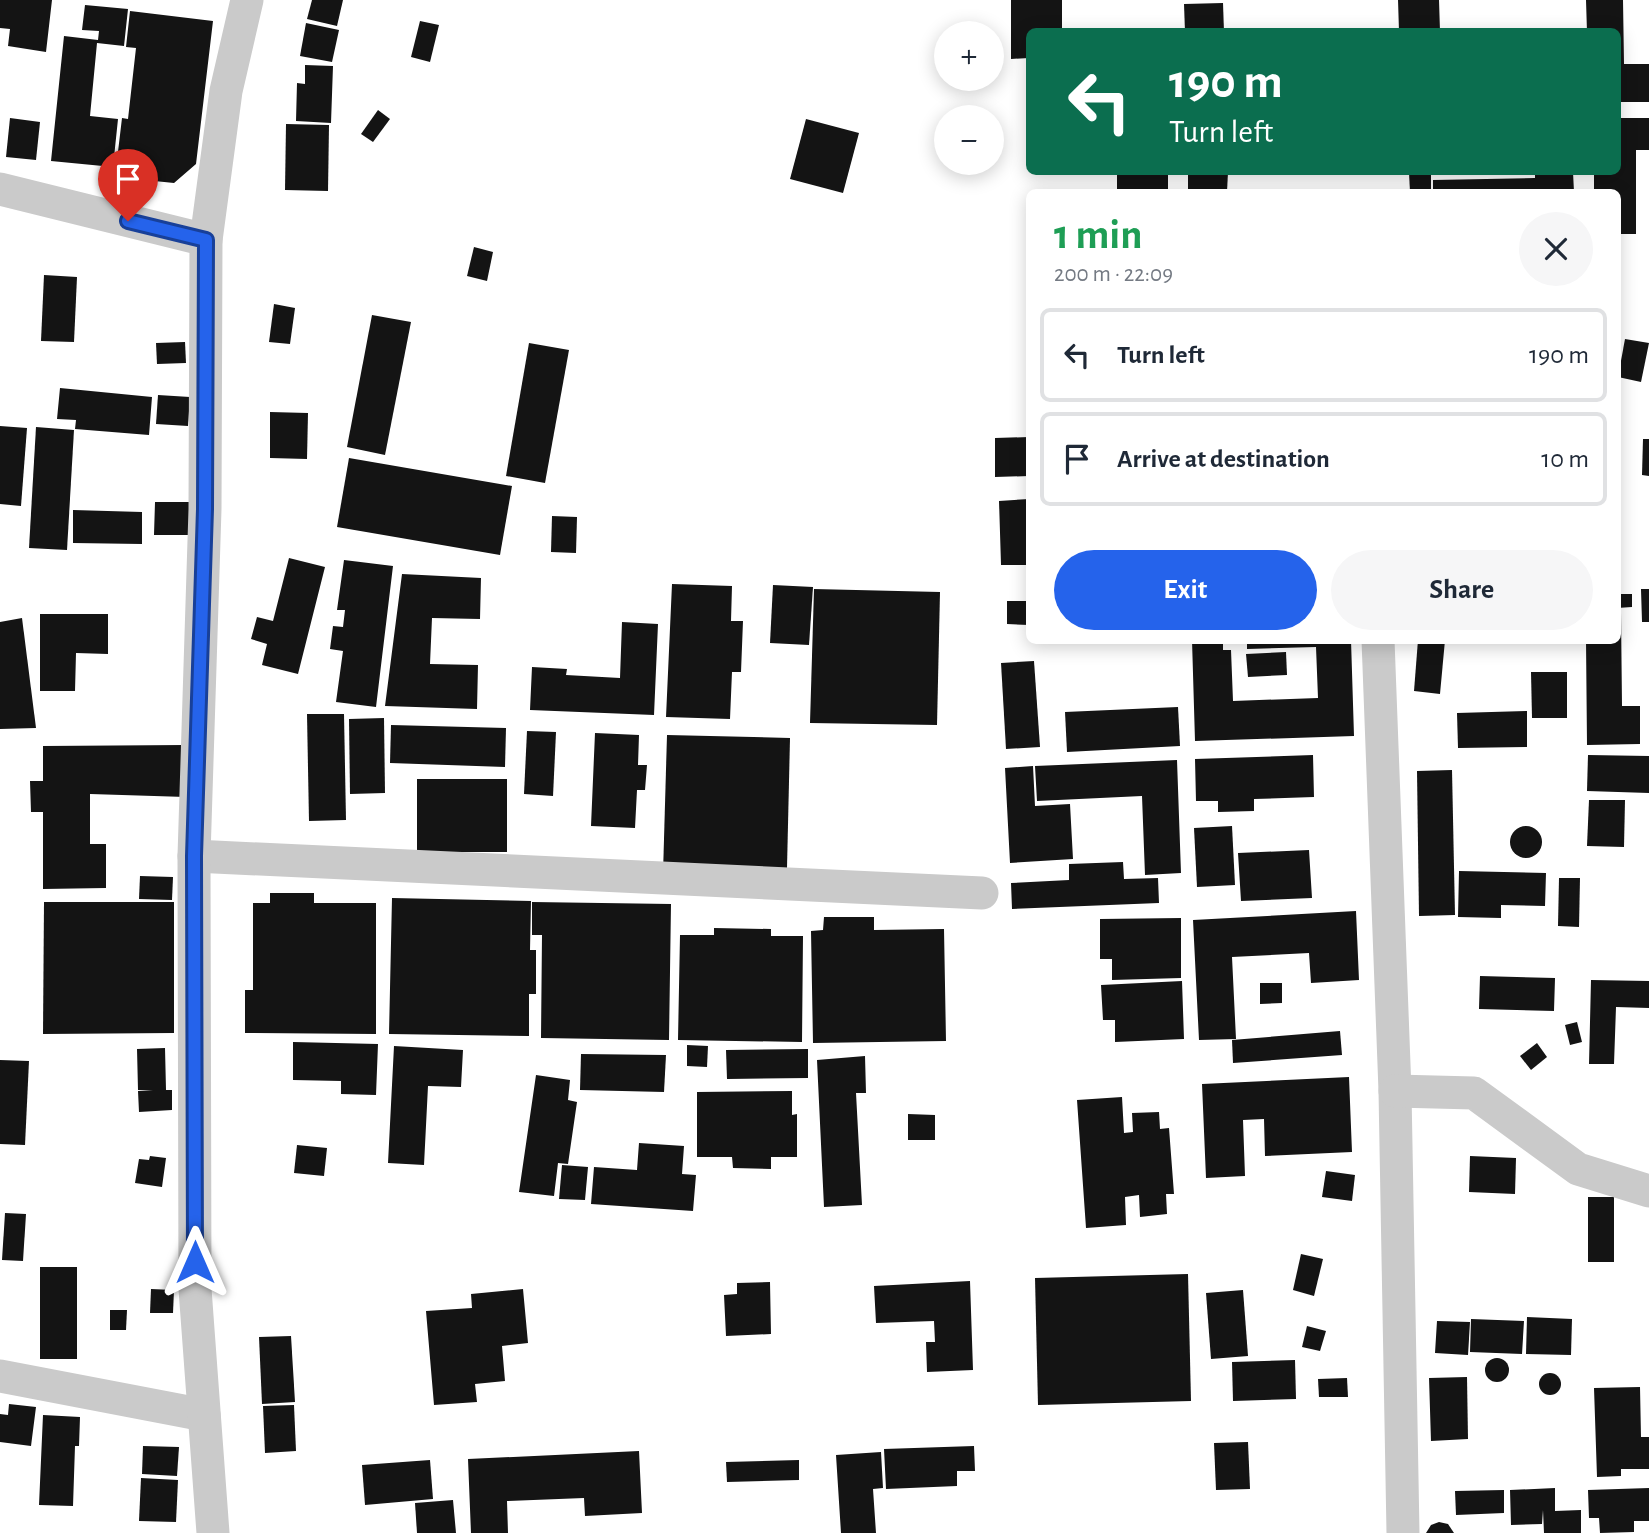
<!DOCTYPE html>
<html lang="en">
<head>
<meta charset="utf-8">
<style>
  :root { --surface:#fff; --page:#f6f6f7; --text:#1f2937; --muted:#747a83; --line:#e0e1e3; --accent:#2563eb }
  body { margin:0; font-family:"Alegreya Sans",sans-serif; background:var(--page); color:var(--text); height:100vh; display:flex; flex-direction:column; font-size:26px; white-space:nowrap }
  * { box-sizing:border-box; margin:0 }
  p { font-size:23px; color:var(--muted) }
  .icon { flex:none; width:38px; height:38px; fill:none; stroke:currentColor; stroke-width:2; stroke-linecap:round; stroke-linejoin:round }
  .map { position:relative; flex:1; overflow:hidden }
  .panel { position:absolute; left:1026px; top:189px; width:595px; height:455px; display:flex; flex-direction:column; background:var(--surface); border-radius:10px; box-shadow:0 4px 18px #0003 }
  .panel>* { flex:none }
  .guide { position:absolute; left:1026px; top:28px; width:595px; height:147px; border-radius:10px; box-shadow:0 4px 18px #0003; background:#0b6e4f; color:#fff; overflow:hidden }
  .buttons { position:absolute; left:934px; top:21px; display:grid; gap:14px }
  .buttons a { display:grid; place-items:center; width:70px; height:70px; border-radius:50%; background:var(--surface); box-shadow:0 4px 18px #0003; font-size:35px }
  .pin { position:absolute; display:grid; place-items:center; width:60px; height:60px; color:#fff; margin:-72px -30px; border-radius:50% 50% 50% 0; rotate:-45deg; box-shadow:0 0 7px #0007 }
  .pin .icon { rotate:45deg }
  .me { position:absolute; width:77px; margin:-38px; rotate:0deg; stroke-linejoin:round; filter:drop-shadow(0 0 5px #0008) }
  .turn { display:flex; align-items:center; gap:24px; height:147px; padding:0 28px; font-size:32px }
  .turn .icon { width:91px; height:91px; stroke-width:2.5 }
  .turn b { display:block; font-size:49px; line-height:60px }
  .round { display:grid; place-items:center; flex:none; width:74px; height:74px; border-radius:37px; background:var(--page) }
  .summary { display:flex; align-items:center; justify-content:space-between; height:119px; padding:0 28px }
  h1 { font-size:42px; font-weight:700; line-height:52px; color:#1e9e55 }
  .primary-button { display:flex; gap:14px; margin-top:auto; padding:14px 28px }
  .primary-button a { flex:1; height:80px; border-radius:42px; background:var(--accent); color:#fff; font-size:28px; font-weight:700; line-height:80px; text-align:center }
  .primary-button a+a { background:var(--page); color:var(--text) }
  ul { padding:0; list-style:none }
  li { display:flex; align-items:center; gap:21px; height:94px; margin:0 14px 10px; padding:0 14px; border:4px solid var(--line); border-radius:10px }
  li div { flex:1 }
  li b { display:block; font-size:26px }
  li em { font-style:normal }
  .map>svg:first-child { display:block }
</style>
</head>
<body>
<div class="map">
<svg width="1649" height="1533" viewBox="0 0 1649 1533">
  <rect width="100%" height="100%" fill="#fff"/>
  <g fill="#141414">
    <path d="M0,0H52L46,52L8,46L10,29L0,28Z"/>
    <path d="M312,0H343L337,26L307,19Z"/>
    <path d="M1011,0H1062V32H1029V58L1011,59Z"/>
    <path d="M1398,0H1439L1440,32H1399Z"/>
    <path d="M1586,0H1623L1624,64H1649V102H1617V32H1587Z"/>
    <path d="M1223,3L1224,32H1185L1184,4Z"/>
    <path d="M85,5L128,9L124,46L97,43L90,116L118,119L113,167L51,161L64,36L98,40L99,31L82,30Z"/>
    <path d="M130,11L213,21L196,164L174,183L115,177L122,118L128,119L136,48L126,47Z"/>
    <path d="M420,21L439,25L430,62L411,57Z"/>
    <path d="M306,23L339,30L332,62L300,56Z"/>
    <path d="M305,65L333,66L331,123L296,121L297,83L305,84Z"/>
    <path d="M378,110L390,119L373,142L361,134Z"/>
    <path d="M10,118L40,122L36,160L6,157Z"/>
    <path d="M1617,118H1649V150H1636V234H1617V192H1594V172H1617Z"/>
    <path d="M806,119L859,133L843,193L790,179Z"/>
    <path d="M286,124L329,125L328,191L285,190Z"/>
    <rect x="1117" y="172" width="51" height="20"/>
    <path d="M1188,172H1228L1227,192H1188Z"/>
    <path d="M1431,172V192H1410L1409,173Z"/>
    <path d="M1535,172H1573L1574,192H1433V180L1535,178Z"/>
    <path d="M474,247L493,252L487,281L467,276Z"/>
    <path d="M44,275L77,277L74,342L41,341Z"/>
    <path d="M274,304L295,308L290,344L269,342Z"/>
    <path d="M372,315L411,322L385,455L347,447Z"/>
    <path d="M1625,339L1649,343L1641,382L1618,377Z"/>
    <path d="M185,342L186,363L157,364L156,343Z"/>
    <path d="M529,343L569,350L545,483L506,476Z"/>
    <path d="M60,388L152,397L149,435L75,429L76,420L57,419Z"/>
    <path d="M158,395L190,397L188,426L156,424Z"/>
    <path d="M270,412L308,413L307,459L270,458Z"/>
    <path d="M0,426L27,428L21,506L0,504Z"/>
    <path d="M36,427L74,430L67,550L29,548Z"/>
    <path d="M1029,437V476L995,477V438Z"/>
    <path d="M1643,439H1649V476L1642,475Z"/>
    <path d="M349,458L512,486L500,555L337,527Z"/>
    <path d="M1029,499V565H1001L999,501Z"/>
    <path d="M155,502H190V535H154Z"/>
    <path d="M73,510L142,512V544L73,543Z"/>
    <path d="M552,516L577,517L576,553L551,552Z"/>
    <path d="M289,558L325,567L298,674L262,665L267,644L251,639L257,617L273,621Z"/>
    <path d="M344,560L393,566L376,707L336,702L343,651L330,649L333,626L343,627L345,610H337Z"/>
    <path d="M402,574L481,578L480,619L432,618L430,664L478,665L477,709L385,706Z"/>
    <path d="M672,584L732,586L731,621H743L741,672H732L730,719L666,717Z"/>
    <path d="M773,585L813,587L809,645L770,643Z"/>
    <path d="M814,589L940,592L937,725L810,723Z"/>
    <path d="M1641,589H1649V622H1642Z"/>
    <path d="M1617,594H1632V607L1617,608Z"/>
    <path d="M1007,601H1029V625L1007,624Z"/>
    <path d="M1621,613L1622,706H1640V744L1587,745L1586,640H1617V614Z"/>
    <path d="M40,614H108V654L76,653L75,691H40Z"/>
    <path d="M22,618L36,728L0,729V622Z"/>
    <path d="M622,622L658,624L654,715L530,710L532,667L567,669L566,675L620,678Z"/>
    <path d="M1192,640H1223V650H1231L1233,701L1318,698L1316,647L1247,649V643L1228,644V640H1351L1354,736L1195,741Z"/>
    <path d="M1418,640H1445L1440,694L1414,691Z"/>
    <path d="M1286,652L1287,675L1248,677L1246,654Z"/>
    <path d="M1034,661L1040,747L1006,749L1001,663Z"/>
    <path d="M1531,672H1567V718H1532Z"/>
    <path d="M1178,707L1180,746L1067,752L1065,712Z"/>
    <path d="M1527,711V747L1458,748L1457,713Z"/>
    <path d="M307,714H344L346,820L309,821Z"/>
    <path d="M384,718L385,793L350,794L349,719Z"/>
    <path d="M391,725L506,728L505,767L390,763Z"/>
    <path d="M527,731L556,732L553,796L524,794Z"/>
    <path d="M595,733L639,735L638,765H647L645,790H637L635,828L591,826Z"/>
    <path d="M667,735L790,738L787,868L663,874Z"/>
    <path d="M185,745L186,797L90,794V844H106V888L43,889V812H31L30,781H43V746Z"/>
    <path d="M1313,755L1314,797L1254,799V811L1218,812V801H1196L1195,759Z"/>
    <path d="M1588,755L1649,756V793L1587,791Z"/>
    <path d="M1177,760L1181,873L1145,875L1142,796L1037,801L1035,766Z"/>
    <path d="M1033,766L1035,806L1070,804L1073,859L1010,863L1005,768Z"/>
    <path d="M1452,770L1455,915L1419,916L1417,771Z"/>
    <rect x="417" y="779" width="90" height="73"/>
    <path d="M1589,800H1625L1624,847L1587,846Z"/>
    <path d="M1232,826L1235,885L1197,887L1194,828Z"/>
    <circle cx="1526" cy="842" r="16"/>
    <path d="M1309,850L1312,898L1241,901L1238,853Z"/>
    <path d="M1123,862L1124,879L1158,878L1159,903L1012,909L1011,883L1069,880V864Z"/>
    <path d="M1459,871L1546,873L1545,906L1501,905V918L1458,917Z"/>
    <path d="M140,876L173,877L172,900L139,899Z"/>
    <path d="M1559,878H1580L1579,927L1558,926Z"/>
    <path d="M270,893H314V903H376V1034L245,1033V990H253V903H270Z"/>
    <path d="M392,898L531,901L530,950H536V994H529V1036L389,1034Z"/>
    <path d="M44,902H174V1033L43,1034Z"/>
    <path d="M532,902L671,904L669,1040L541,1038L542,935H532Z"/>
    <path d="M1356,911L1359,980L1311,983L1309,953L1232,957L1236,1039L1199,1040L1193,920Z"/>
    <path d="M824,917H874V930L944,929L946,1041L813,1043L811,931L823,930Z"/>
    <path d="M1181,918V978L1112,980V959H1100V919Z"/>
    <path d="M714,928L771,929V936H803L802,1042L678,1040L680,935H714Z"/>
    <path d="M1480,976L1555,978L1554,1011L1479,1009Z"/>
    <path d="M1591,980L1649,981V1008L1616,1007L1614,1064H1589Z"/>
    <path d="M1182,981L1184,1039L1115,1042V1020H1103L1101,985Z"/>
    <path d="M1260,983H1282V1003L1260,1004Z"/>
    <path d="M1577,1022L1582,1042L1570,1045L1565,1025Z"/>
    <path d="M1340,1031L1342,1055L1233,1063L1232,1040Z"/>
    <path d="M293,1042L378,1044L376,1095L341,1094V1081L293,1080Z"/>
    <path d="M1537,1043L1547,1057L1531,1070L1520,1056Z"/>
    <path d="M687,1045L708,1046L707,1067L687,1066Z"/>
    <path d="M394,1046L463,1050L461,1087L428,1086L424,1165L388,1163Z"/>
    <path d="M165,1048L166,1090H172V1110L139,1112L138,1091L153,1090H138L137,1049Z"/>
    <path d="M808,1049V1078L727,1079L726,1050Z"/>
    <path d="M581,1054L666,1055L664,1092L580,1090Z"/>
    <path d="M865,1056L866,1093H856L862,1205L824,1207L817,1060Z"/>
    <path d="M0,1060L29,1061L25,1145L0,1144Z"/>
    <path d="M536,1075L570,1080L568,1100L577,1102L568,1164L558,1163L554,1196L519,1192Z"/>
    <path d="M1349,1077L1352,1152L1265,1156L1264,1119L1243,1120L1245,1176L1206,1178L1202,1084Z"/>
    <path d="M792,1091V1115L797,1114V1157H771V1169L733,1168L732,1157H697V1092Z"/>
    <path d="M1122,1097L1124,1133L1133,1132L1132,1113L1159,1112L1160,1129L1169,1128L1174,1194H1166L1167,1214L1140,1217L1139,1195L1125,1197L1126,1225L1086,1228L1077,1100Z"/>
    <path d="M908,1114L935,1115V1140H908Z"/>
    <path d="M639,1143L684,1146L682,1174L696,1175L693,1211L591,1204L594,1167L637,1170Z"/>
    <path d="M297,1145L327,1148L324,1176L294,1173Z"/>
    <path d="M150,1156L166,1158L162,1187L135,1183L139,1159L149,1160Z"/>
    <path d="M1470,1156L1516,1158L1515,1194L1469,1192Z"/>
    <path d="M562,1165L588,1167L585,1200L559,1199Z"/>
    <path d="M1326,1171L1355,1175L1352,1201L1322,1197Z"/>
    <rect x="1588" y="1197" width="26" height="65"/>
    <path d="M5,1213L26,1214L23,1261L2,1260Z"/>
    <path d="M1301,1254L1323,1259L1314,1296L1293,1290Z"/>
    <rect x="40" y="1267" width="37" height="92"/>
    <path d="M1188,1274L1191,1401L1038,1405L1035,1278Z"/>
    <path d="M970,1281L973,1370L927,1372L926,1342H935L934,1321L876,1323L874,1286Z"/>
    <path d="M770,1282L771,1334L726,1336L724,1295L737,1294V1283Z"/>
    <path d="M151,1289L174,1290L173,1313H150Z"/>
    <path d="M523,1289L528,1343L502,1346L505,1381L475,1384L477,1402L434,1405L426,1311L472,1308L471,1294Z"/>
    <path d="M1243,1290L1248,1356L1211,1359L1206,1293Z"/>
    <path d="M110,1310H127L126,1330H110Z"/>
    <path d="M1527,1317L1572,1319L1571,1355L1526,1354Z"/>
    <path d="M1471,1319L1524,1321L1522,1354L1470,1352Z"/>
    <path d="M1437,1321L1470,1322L1468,1355L1435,1353Z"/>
    <path d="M1307,1326L1326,1331L1320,1351L1302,1347Z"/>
    <path d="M291,1336L295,1402L262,1404L259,1337Z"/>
    <circle cx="1497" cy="1370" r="12"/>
    <path d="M1295,1360L1296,1399L1233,1401L1232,1362Z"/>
    <circle cx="1550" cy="1384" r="11"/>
    <path d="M1467,1377L1468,1439L1431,1441L1429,1378Z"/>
    <path d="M1347,1378L1348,1397H1319L1318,1379Z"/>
    <path d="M1640,1387L1641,1437H1649V1469H1621V1476L1597,1477L1594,1388Z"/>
    <path d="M9,1404L36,1407L31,1446L0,1442V1414L8,1415Z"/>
    <path d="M294,1405L296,1451L265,1453L263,1406Z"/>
    <path d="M43,1415L80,1417L79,1446H75L73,1506L39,1505Z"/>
    <path d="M1248,1442L1250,1489L1216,1490L1214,1443Z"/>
    <path d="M143,1446L179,1447L177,1476L142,1474Z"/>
    <path d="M974,1446L975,1471H957V1486L886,1489L884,1449Z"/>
    <path d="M639,1451L642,1513L585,1516L584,1498L507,1501L508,1533H471L468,1459Z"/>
    <path d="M881,1452L883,1488L873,1489L876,1533H841L836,1455Z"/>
    <path d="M430,1460L433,1499L365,1505L362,1465Z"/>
    <path d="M799,1460V1480L727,1482L726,1462Z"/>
    <path d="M141,1478L178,1480L176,1522L139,1521Z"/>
    <path d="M1555,1488V1511L1581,1510V1533H1544L1543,1510L1542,1524L1511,1525L1510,1490Z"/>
    <path d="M1649,1488V1521H1634V1532L1600,1533L1599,1518H1589L1588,1490Z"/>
    <path d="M1504,1490V1513L1456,1515L1455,1491Z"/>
    <path d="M453,1500L456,1533H417L415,1503Z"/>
    <path d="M1439,1522L1448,1524L1454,1533H1426L1431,1525Z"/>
  </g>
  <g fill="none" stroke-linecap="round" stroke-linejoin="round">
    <g stroke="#cacaca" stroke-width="33">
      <path d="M0,189L206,240"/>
      <path d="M1378,640L1395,1091L1403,1533"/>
      <path d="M194,856L982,893"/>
      <path d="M1395,1091L1474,1093L1578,1169L1649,1191"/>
      <path d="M0,1376L204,1415"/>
      <path d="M213,1533L195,1289L194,856L205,509L206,240L226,91L247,0"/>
    </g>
  </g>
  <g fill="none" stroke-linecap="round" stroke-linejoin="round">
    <g stroke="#184099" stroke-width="18">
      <path id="route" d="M128,221L206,240L205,509L194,856L195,1262"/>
    </g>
    <use href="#route" stroke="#2563eb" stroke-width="12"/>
  </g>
</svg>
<div class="buttons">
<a>+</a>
<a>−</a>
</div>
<div class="pin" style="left:128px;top:221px;background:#d93025"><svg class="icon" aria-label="arrive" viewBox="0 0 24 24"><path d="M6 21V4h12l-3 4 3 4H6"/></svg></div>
<svg class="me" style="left:195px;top:1262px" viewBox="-20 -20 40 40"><path d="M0-17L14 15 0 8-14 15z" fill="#2563eb" stroke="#fff" stroke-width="4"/></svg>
<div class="guide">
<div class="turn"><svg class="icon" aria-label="left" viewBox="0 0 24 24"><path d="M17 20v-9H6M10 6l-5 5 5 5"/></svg><div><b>190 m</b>Turn left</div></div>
</div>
<section class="panel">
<div class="summary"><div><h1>1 min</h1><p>200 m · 22:09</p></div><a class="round"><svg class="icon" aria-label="close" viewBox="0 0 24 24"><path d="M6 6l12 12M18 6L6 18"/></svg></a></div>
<ul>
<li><svg class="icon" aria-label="left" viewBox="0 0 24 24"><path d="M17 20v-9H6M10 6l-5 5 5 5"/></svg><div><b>Turn left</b></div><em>190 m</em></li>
<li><svg class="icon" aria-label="arrive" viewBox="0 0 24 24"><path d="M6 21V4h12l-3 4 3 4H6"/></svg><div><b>Arrive at destination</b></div><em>10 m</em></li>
</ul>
<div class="primary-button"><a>Exit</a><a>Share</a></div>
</section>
</div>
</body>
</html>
